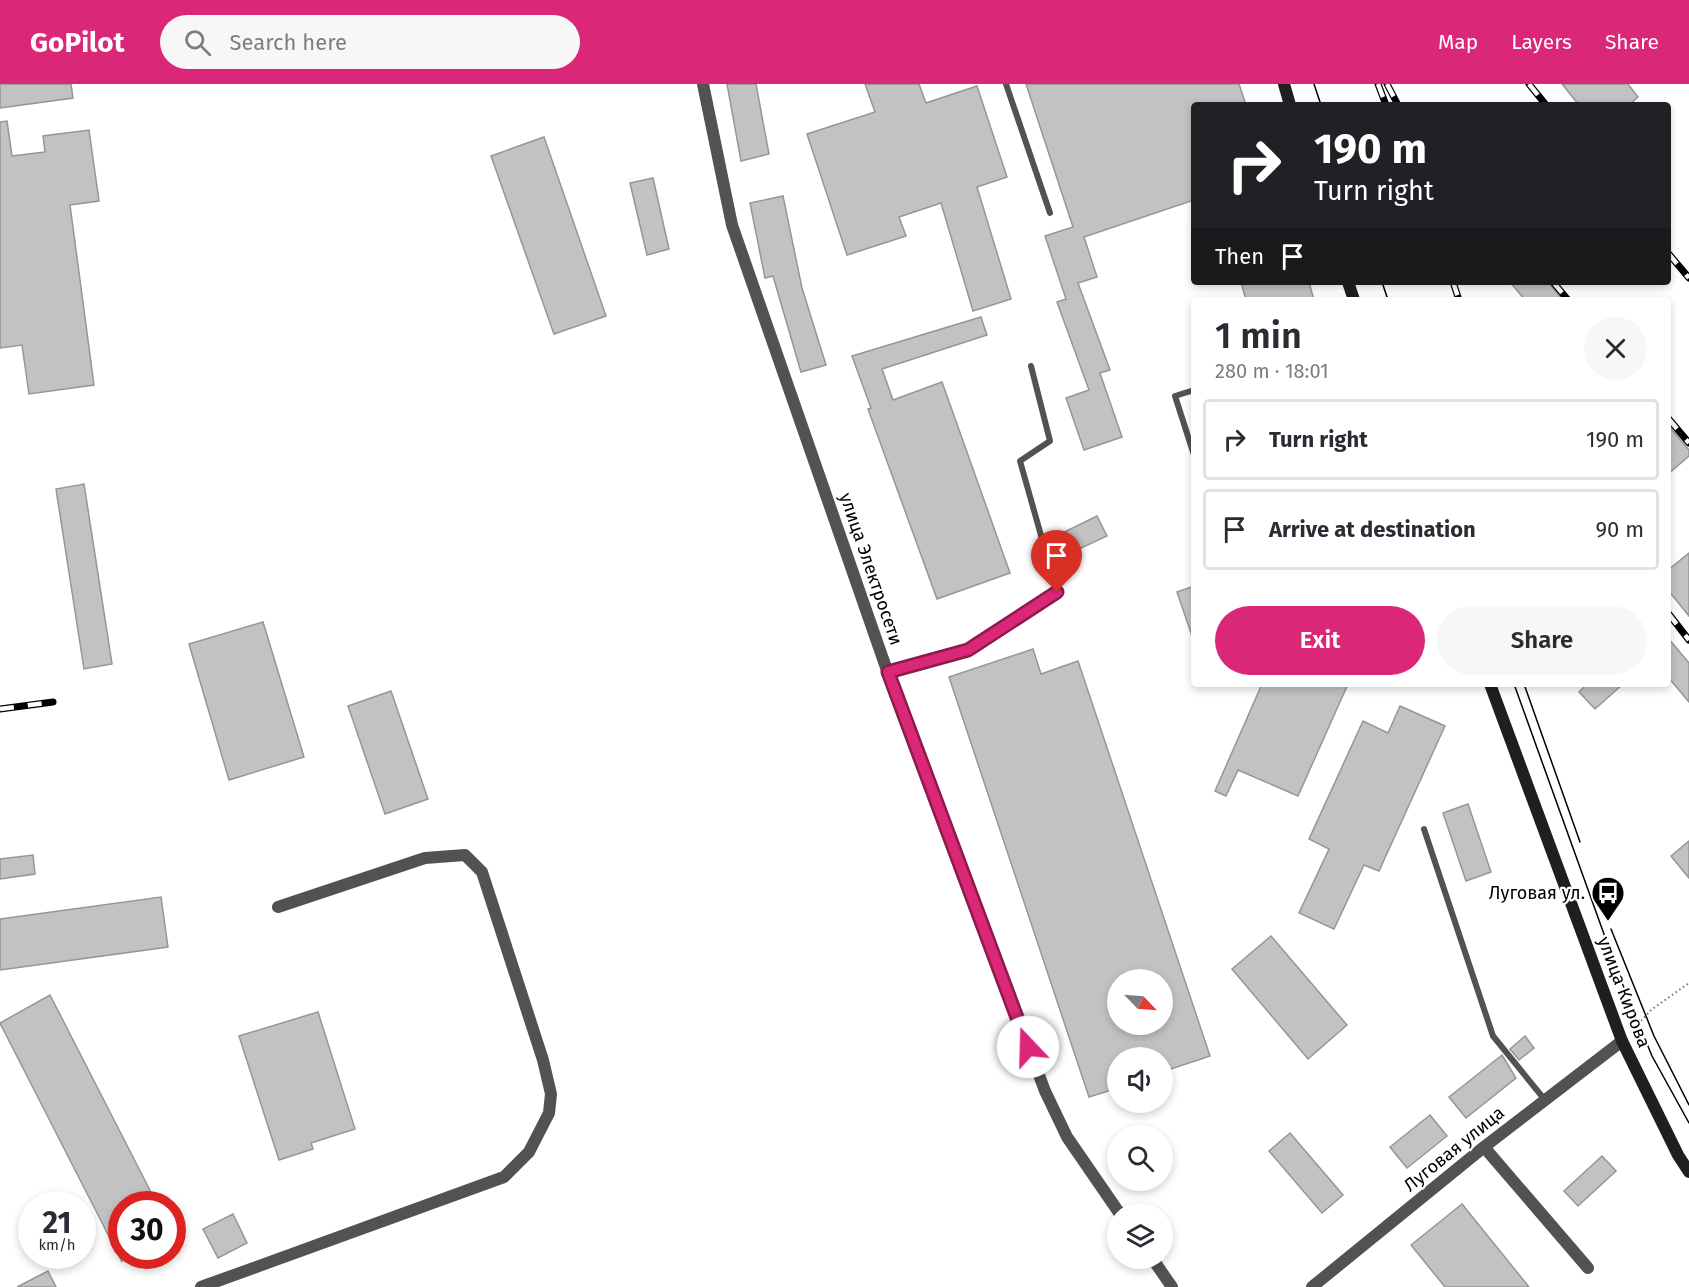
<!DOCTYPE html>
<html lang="en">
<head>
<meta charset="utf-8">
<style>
  :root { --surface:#fff; --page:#f7f7f7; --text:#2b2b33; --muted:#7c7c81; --line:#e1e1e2; --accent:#db2777 }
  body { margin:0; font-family:"Fira Sans",sans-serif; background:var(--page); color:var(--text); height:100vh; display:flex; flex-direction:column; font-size:22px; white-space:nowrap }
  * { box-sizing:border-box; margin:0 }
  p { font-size:20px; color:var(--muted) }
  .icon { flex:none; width:33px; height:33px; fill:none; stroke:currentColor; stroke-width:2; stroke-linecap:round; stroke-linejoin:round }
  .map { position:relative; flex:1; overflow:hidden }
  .drawer { position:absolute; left:1191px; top:213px; width:480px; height:390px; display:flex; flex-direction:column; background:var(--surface); border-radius:6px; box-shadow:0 3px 9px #0003 }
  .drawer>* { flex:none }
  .top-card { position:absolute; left:1191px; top:18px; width:480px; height:183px; border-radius:6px; box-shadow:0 3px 9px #0003; background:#202124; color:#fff; overflow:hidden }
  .needle { width:39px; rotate:115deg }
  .controls { position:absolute; left:1107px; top:885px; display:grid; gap:12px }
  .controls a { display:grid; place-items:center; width:66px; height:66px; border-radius:50%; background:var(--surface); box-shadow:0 3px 9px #0003; font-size:30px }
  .speed { position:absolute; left:18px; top:1107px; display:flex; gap:12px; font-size:30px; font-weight:700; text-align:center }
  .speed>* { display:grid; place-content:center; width:78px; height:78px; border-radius:50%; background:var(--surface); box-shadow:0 3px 9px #0003; line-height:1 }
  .speed small { font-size:15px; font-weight:400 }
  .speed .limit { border:9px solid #d22; background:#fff; color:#111 }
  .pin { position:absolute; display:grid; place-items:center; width:51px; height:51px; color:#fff; margin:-62px -26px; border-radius:50% 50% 50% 0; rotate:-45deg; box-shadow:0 0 6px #0007 }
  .pin .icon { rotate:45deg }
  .me { position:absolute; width:66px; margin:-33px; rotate:339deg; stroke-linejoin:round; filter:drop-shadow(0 0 4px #0008) }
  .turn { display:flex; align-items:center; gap:21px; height:126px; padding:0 24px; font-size:27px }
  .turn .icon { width:78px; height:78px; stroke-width:2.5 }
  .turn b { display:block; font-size:42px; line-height:51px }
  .then { display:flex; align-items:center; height:57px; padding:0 24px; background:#0003; gap:12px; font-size:22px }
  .round { display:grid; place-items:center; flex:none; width:63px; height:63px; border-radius:32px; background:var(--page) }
  .head { display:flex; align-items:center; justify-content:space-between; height:102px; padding:0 24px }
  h1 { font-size:36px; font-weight:600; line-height:45px }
  .primary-button { display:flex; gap:12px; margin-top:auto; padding:12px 24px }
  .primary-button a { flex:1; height:69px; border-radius:36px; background:var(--accent); color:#fff; font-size:24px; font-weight:600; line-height:69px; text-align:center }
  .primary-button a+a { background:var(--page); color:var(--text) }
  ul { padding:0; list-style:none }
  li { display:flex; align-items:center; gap:18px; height:81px; margin:0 12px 9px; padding:0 12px; border:3px solid var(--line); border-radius:6px }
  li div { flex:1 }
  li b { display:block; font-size:22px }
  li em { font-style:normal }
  header { display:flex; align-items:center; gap:36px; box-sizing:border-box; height:84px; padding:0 30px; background:var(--accent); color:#fff }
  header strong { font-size:28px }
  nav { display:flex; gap:33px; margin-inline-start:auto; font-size:21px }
  .search { width:420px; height:54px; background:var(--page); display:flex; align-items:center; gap:15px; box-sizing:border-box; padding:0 21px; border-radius:33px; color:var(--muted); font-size:22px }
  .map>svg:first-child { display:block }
</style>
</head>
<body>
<header>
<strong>GoPilot</strong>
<div class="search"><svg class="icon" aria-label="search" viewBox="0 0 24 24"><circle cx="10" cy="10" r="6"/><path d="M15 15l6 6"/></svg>Search here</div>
<nav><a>Map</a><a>Layers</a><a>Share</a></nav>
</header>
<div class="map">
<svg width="1689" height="1203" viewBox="0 0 1689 1203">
  <rect width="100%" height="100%" fill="#fff"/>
  <g fill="#c2c2c2" stroke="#969696" stroke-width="1.5" fill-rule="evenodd">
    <path d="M0,0H71L73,14L0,24Z"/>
    <path d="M727,0H756L769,70L741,77Z"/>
    <path d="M865,0H919L926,19L977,2L1007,93L977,103L1011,215L973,227L941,119L899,133L906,152L847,171L807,50L875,28Z"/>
    <path d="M1026,0H1239L1246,21H1194V116L1084,153L1097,193L1078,199L1110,286L1100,289L1122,353L1084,366L1066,314L1089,306L1057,218L1066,215L1045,152L1073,143Z"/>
    <path d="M1562,0H1628L1638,13L1629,21H1579Z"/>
    <path d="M7,37L12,72L45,68L43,52L89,46L99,117L70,121L94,301L29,310L22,261L0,264V38Z"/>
    <path d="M544,53L606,232L554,250L491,72Z"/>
    <path d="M653,94L669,165L647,171L630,99Z"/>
    <path d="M783,112L802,204L826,281L801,288L773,192L765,194L750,119Z"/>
    <path d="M1241,198H1309L1314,216H1246Z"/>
    <path d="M1510,198H1548L1563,216H1525Z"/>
    <path d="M981,233L987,251L882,285L893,316L942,298L1010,489L937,515L868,325L871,324L852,272Z"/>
    <path d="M1668,341L1689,366V372L1668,390Z"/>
    <path d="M84,400L112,580L84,585L56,405Z"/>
    <path d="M1097,432L1107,452L1062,473L1052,454Z"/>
    <path d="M1689,469V532L1668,506V486Z"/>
    <path d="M1194,502V552H1192L1177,508Z"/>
    <path d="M263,538L304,673L229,696L189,560Z"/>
    <path d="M1668,554L1689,579V618L1668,593Z"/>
    <path d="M1033,565L1041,590L1078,577L1210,972L1162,988V974H1118V1004L1089,1013L949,593ZM1118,896H1162V940H1118Z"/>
    <path d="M1262,600H1348L1298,712L1238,686L1226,712L1215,707Z"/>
    <path d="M1587,600H1623L1595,625L1579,608Z"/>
    <path d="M391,607L428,715L385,730L348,622Z"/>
    <path d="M1400,622L1445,642L1379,787L1364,781L1334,845L1299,829L1329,765L1309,755L1363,637L1388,649Z"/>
    <path d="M1468,720L1491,788L1466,797L1443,729Z"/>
    <path d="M1689,757V794L1671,772Z"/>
    <path d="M33,771L35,790L0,795V775Z"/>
    <path d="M161,813L168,863L0,886V835Z"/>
    <path d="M1271,852L1347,941L1308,975L1232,885Z"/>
    <path d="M50,911L157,1120H122V1178L0,939Z"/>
    <path d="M318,928L355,1045L311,1059L313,1065L279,1076L239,952Z"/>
    <path d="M1525,952L1534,964L1519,976L1510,965Z"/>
    <path d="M1502,971L1516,994L1466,1034L1449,1013Z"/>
    <path d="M1430,1031L1447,1052L1407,1084L1390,1063Z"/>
    <path d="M1290,1049L1343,1111L1322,1129L1269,1067Z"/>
    <path d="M1602,1072L1616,1087L1578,1122L1564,1107Z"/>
    <path d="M1462,1120L1529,1203H1445L1411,1161Z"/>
    <path d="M233,1130L247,1159L218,1174L203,1145Z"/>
    <path d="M48,1187L56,1203H17Z"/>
  </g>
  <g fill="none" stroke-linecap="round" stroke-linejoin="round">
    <path stroke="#747474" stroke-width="2" stroke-dasharray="1.5 3" stroke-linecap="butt" d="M1632,947L1651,926L1689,899"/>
    <g stroke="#525252" stroke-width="6">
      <path d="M1006,0L1050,129"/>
      <path d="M1194,306L1175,312L1194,371"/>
      <path d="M888,588L968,565L1057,508L1020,377L1050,357L1031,282"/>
      <path d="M1424,745L1493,952L1545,1016"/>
    </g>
    <g stroke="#525252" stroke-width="12">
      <path d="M703,0L732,141L890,595L1045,1007L1067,1053L1120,1130"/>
      <path d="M1484,1063L1588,1184"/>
      <path d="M1152,1174L1172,1203"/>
      <path d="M201,1203L504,1093L529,1068L549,1029L551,1010L543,976L482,788L465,771L425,774L278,823"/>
      <path d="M1312,1203L1484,1063L1622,957"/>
    </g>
    <g stroke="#1f1f1f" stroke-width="12">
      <path d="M1284,0L1290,21"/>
      <path d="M1348,198L1354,216"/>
      <path d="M1490,600L1622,957L1678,1071L1689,1088"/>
    </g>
    <g stroke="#000" stroke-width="1.5">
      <path d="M1314,0L1321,21"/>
      <path d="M1382,198L1388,216"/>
      <path d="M1514,600L1618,889L1652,972L1689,1039"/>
      <path d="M1524,600L1580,758"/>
      <path d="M1611,845L1654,952L1689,1021"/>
    </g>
    <g stroke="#000" stroke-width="7">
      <g id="rail">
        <path d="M1378,0L1386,21"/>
        <path d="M1387,0L1398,21"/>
        <path d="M1529,0L1546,21"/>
        <path d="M1668,169L1689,194"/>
        <path d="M1453,198L1459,216"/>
        <path d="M1553,198L1568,216"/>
        <path d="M1668,334L1689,359"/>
        <path d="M1668,529L1689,556"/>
        <path d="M0,625L53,618"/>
      </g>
    </g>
    <use href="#rail" stroke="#fff" stroke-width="4.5" stroke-dasharray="14" stroke-linecap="butt"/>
  </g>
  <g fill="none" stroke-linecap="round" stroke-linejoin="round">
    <g stroke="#8e194d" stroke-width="15">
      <path id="route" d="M1028,963L888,588L968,566L1057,508"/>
    </g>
    <use href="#route" stroke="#db2777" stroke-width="10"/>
  </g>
  <defs>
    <g id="bus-pin" transform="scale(1.725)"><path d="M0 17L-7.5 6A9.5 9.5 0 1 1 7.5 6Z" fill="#000" stroke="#fff"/><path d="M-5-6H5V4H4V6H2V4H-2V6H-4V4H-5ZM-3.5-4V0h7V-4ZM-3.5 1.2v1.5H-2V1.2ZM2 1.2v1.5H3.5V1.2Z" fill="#fff"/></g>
  </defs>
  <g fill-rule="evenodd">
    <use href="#bus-pin" x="1608" y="809"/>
  </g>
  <g text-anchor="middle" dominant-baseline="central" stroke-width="4.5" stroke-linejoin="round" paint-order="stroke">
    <g font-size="18" fill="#000" stroke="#fff">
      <text transform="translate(871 485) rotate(71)">улица Электросети</text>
      <text transform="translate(1624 908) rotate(69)">улица Кирова</text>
      <text transform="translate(1454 1065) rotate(-39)">Луговая улица</text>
    </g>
    <g font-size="18" fill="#000" stroke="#fff" text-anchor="end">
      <text x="1585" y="809">Луговая ул.</text>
    </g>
  </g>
</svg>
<div class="controls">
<a><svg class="needle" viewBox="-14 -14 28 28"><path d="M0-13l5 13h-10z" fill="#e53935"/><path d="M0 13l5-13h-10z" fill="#7c7c81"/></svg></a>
<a><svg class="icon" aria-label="sound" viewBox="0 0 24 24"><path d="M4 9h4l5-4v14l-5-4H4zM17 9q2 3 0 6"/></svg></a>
<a><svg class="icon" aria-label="search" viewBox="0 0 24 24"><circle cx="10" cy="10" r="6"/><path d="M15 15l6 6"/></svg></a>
<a><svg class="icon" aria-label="layers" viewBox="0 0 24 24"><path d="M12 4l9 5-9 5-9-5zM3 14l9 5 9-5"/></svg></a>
</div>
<div class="speed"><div>21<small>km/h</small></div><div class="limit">30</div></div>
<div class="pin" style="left:1057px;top:508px;background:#d93025"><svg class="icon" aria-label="arrive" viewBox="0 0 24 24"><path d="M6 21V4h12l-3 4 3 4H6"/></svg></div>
<svg class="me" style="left:1028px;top:963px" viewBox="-20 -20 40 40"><circle r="19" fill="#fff"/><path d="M0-13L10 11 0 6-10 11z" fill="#db2777"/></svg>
<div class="top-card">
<div class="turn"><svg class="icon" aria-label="right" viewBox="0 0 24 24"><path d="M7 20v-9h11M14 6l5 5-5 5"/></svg><div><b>190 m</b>Turn right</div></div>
<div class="then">Then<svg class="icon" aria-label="arrive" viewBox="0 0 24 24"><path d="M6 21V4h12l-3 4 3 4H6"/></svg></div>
</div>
<section class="drawer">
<div class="head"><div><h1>1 min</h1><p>280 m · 18:01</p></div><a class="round"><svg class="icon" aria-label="close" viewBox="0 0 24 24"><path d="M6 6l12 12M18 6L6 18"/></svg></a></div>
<ul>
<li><svg class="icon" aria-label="right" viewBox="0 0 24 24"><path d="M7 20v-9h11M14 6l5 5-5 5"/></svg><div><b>Turn right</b></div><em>190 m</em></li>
<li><svg class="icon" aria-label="arrive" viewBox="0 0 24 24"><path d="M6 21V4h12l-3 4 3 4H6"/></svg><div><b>Arrive at destination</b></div><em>90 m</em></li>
</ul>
<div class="primary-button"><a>Exit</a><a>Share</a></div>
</section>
</div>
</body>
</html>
